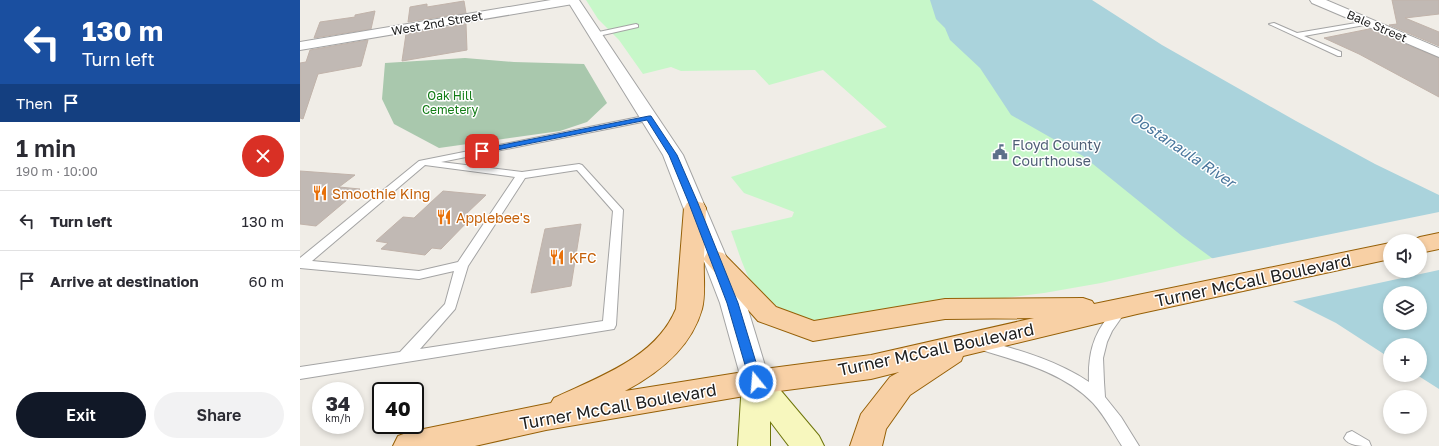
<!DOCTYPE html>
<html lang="en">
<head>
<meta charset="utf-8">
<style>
  :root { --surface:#fff; --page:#f2f2f3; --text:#2b2b33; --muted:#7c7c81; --line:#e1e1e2; --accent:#111827 }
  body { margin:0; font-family:"Golos Text",sans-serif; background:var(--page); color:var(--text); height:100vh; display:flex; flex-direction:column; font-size:15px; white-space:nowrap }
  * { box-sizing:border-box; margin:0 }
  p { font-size:13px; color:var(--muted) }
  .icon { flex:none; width:22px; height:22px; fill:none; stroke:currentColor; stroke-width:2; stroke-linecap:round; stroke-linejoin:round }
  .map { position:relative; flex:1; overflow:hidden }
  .panel { display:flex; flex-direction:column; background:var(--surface); width:300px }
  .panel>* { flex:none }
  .top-card { background:#1a4fa0; color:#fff; overflow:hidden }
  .controls { position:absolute; left:1083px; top:234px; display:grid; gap:8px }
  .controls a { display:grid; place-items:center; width:44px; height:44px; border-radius:50%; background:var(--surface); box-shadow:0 2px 6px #0003; font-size:20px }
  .speed { position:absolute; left:12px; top:382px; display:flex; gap:8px; font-size:20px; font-weight:700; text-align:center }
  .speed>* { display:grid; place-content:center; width:52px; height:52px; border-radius:50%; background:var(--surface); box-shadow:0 2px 6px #0003; line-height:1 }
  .speed small { font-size:10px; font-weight:400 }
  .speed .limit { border:2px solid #111; border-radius:6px; background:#fff; color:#111 }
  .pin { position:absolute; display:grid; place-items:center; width:34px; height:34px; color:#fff; margin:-17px; border-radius:8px; box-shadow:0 2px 6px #0006 }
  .me { position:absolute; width:44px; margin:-22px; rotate:343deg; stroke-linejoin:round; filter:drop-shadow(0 0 3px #0008) }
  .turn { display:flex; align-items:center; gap:14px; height:84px; padding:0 16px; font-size:18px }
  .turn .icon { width:52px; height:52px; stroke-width:2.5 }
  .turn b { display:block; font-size:28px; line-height:34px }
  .then { display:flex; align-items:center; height:38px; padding:0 16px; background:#0003; gap:8px; font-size:15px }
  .round { display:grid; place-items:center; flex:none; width:42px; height:42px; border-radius:21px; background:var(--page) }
  .headline { display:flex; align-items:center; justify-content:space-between; height:68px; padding:0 16px }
  h1 { font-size:24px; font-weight:600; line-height:30px }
  .cta { display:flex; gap:8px; margin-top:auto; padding:8px 16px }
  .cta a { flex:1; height:46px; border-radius:24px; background:var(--accent); color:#fff; font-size:16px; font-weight:600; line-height:46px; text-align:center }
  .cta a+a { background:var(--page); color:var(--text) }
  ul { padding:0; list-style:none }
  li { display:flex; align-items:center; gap:12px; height:60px; padding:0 16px; border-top:1px solid var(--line) }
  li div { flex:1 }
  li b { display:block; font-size:15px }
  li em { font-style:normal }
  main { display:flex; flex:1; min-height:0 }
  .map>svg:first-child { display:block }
</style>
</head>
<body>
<main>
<section class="panel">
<div class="top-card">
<div class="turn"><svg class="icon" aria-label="left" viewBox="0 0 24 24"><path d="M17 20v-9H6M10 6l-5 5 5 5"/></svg><div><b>130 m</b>Turn left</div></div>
<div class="then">Then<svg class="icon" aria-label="arrive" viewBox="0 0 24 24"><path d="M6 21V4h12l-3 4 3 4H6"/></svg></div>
</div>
<div class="headline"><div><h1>1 min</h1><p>190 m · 10:00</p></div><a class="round" style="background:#d93025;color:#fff"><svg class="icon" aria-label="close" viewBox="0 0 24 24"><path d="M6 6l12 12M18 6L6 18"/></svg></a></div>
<ul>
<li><svg class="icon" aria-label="left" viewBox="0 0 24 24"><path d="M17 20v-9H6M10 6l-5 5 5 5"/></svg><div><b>Turn left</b></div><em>130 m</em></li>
<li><svg class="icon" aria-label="arrive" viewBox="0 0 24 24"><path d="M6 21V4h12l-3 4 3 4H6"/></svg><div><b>Arrive at destination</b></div><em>60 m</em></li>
</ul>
<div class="cta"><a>Exit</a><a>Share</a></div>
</section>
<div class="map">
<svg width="1139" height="446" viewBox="0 0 1139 446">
  <rect width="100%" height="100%" fill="#f0ede7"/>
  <path fill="#a9c8ad" d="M165,58L214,62L284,64L307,103L287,122L260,131L139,148L94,124L82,99L85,63Z"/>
  <path fill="#c7f7c9" d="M286,0H686L1016,235L801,283L744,293L513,322C491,314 461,302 450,280C442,265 437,247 431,231L492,217L494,212L444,193L431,177L587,127L523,70L469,85L455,70L381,71L371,67L343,74L319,40L298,19Z"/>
  <path fill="#aad3dc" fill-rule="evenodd" d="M630,0H792L862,45L996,121L1075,164L1139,195V389L1117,375H1120V345H1090V358L1036,323L924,267L882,236L783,156L711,115L680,68L650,40L645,28L636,19ZM1090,241H1120V271H1090ZM1090,293H1120V323H1090Z"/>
  <path fill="#f0ede7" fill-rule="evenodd" d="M1139,212V270L991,302L923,269L909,259ZM1090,241H1120V271H1090Z"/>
  <g fill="#c1b9b4" stroke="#c1b3aa">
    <path d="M1092,0H1139V14L1105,18L1139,32V46L1089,25L1097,24Z"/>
    <path d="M164,1L166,13L108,22L110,7L127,4V7Z"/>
    <path d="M75,11L71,29L14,38L20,22L55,17V15Z"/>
    <path d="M166,24L167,50L102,61L106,34Z"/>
    <path d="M1069,29L1139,58V97L1059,54L1024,38Z"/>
    <path d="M68,40L61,66L18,74L3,119L0,118V63L6,62L10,50Z"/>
    <path d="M0,171L55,175L39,187L60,189L16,226L0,224Z"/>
    <path d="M143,191L186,195L165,215L173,216L141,249L132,248L125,255L81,249L88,243L76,241L103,217L114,218Z"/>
    <path d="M281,224L271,286L231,293L245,229Z"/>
  </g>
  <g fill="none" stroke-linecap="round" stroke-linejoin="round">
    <g stroke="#a4a4a4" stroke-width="2">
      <g id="service">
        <path d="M1068,21L1071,23L1070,24L1004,36L1041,52V56H1038L969,24L974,23L997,33Z"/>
        <path d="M336,24L338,25V27L294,37L290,35L294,33Z"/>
        <path d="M349,115L352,116L353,118L352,120L141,162L222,172L279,164L282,165L323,210L316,325L314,329L0,379V367L100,352L145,304L154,271L119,279L0,268V258L119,161ZM125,165L215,177L158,262L119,271L12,261ZM277,170L313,211L303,321L120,349L155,309L168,266L225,178Z"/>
        <path d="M822,303L827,305L828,308L812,331L807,342L803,358L804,382L805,397L821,417L839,446H822C813,432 805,416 793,403C762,371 716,361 675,348L673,344L675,340L680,339C718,350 756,360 789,382C788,357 792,336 809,316C813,310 816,305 822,303Z"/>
        <path d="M1052,431L1069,441L1071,446C1060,446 1049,446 1044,438L1047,433Z"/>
      </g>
    </g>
    <g stroke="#a4a4a4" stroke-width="2">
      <g id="minor">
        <path d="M251,0H279L277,3L273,4L0,50V42Z"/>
        <path d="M1010,0H1026L1139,48V57L1012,3Z"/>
      </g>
    </g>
    <g stroke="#a4a4a4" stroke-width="2">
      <path id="tertiary" d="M267,0H279L383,155L446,303L470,382L466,391L456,394L446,391L442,382L420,303L363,155Z"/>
    </g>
    <g stroke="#6e750a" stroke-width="2">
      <path id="secondary" d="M456,370L466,373L519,436L524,446H489L470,421V446H438L442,382L446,373Z"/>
    </g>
    <g stroke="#966007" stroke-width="2">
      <g id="primary">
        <path d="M395,201L403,203L406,208L404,258L407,253L415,251L423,253L476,307L514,321L645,299L783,298L792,301L794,304L1090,243V259L837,314L663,356L661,361L610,395L586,429L582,446H550L561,414L590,377L599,372L571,379L456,394L246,430L175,446H93L98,436L109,432L251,403L254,398C298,377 356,358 376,309L384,208L387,203ZM404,260L458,321L513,341L645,319L734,318L571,355L456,370L325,391C359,373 391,348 402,309C406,294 403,275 404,260Z"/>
        <path d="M1139,233V249L1120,253V241H1111L1120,237Z"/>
      </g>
    </g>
    <use href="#service" fill="#fff" fill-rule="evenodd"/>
    <use href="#minor" fill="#fff" fill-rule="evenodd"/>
    <use href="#tertiary" fill="#fff" fill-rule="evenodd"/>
    <use href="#secondary" fill="#f7f7be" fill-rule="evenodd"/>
    <use href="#primary" fill="#f8d0a5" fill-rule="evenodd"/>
  </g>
  <path fill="#1a73e8" stroke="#114b97" d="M349,116H351L377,155L397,201L438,303L462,382L460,385L456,387L452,385L450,382L427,303L388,201L369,155L347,120L182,153L178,151L182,149Z"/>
  <defs>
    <g id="civic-bare" transform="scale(1.2)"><path d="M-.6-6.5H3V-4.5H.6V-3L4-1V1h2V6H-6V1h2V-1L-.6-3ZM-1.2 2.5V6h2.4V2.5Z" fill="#5c6f8a" stroke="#fff" stroke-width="2.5" paint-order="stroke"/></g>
    <g id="restaurant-bare" transform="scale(1.2)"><path d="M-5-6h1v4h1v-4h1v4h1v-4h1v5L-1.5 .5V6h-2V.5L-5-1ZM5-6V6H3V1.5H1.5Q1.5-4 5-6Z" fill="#e8710a" stroke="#fff" stroke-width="2.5" paint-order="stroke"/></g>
  </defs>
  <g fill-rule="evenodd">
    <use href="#civic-bare" x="700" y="152"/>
    <use href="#restaurant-bare" x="20" y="193"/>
    <use href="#restaurant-bare" x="144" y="217"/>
    <use href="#restaurant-bare" x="257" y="257"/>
  </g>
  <g text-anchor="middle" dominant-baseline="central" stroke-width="3" stroke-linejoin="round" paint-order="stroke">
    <g font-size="12" fill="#202020" stroke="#fff">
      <text transform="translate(137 23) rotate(-10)">West 2nd Street</text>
      <text transform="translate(1077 26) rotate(23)">Bale Street</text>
    </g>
    <g font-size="12" fill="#117c15" stroke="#fff">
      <text x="150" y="95">Oak Hill<tspan x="150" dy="14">Cemetery</tspan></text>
    </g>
    <g font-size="14" fill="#4e5e75" stroke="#fff" text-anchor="start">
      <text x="712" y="144">Floyd County<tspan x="712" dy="16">Courthouse</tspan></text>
    </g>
    <g font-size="14" fill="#c56008" stroke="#fff" text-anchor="start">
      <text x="32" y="193">Smoothie King</text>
      <text x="156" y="217">Applebee's</text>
      <text x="269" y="257">KFC</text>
    </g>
    <g font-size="15" font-style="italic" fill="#4a779d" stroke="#fff">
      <text transform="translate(883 149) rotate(34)">Oostanaula River</text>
    </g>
    <g font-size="17" fill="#202020" stroke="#fff">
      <text transform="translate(953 280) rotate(-12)">Turner McCall Boulevard</text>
      <text transform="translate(636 349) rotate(-12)">Turner McCall Boulevard</text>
      <text transform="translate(318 406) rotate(-10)">Turner McCall Boulevard</text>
    </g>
  </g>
</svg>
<div class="controls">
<a><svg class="icon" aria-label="sound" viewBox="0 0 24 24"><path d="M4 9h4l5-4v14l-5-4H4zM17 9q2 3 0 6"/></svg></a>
<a><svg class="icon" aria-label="layers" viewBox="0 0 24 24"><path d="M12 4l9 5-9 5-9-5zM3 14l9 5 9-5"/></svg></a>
<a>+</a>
<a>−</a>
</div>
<div class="speed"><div>34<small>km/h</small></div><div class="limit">40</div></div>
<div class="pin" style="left:182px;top:151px;background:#d93025"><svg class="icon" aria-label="arrive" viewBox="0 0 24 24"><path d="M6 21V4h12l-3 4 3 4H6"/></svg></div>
<svg class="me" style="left:456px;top:382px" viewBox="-20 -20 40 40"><circle r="17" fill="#1a73e8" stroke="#fff" stroke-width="3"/><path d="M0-11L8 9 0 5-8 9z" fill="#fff"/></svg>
</div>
</main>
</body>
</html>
